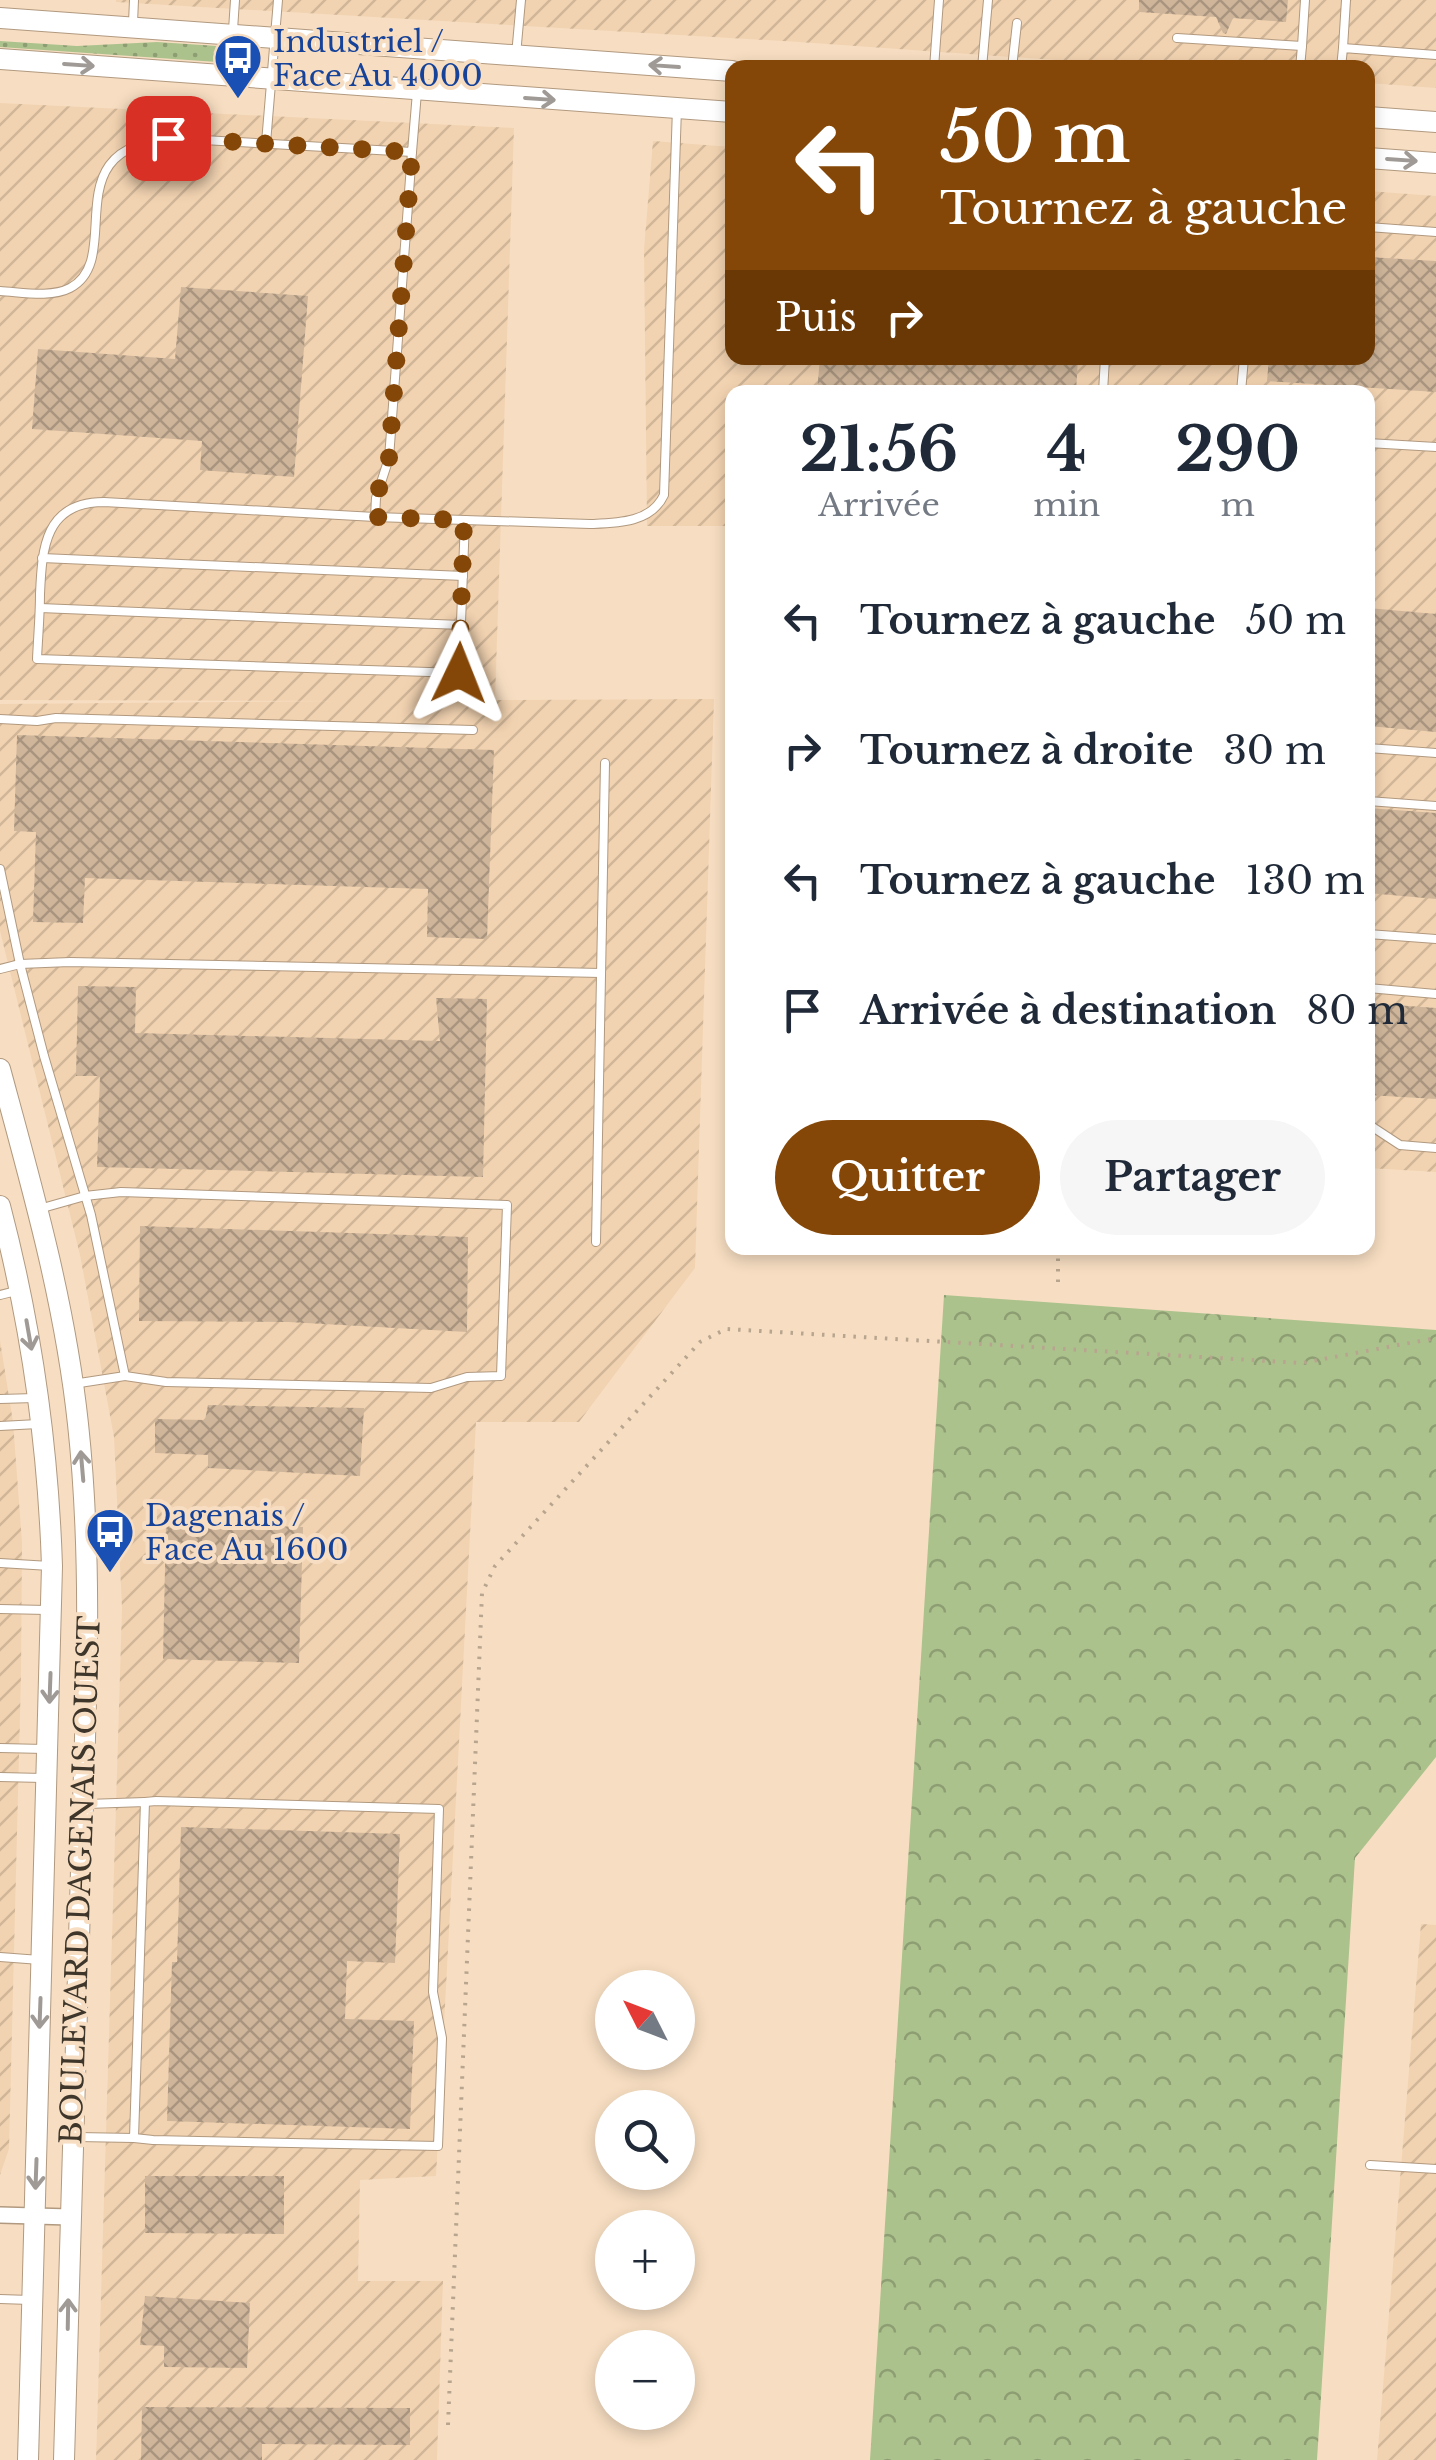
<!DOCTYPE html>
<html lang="fr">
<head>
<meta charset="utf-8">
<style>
  :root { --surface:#fff; --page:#f6f6f7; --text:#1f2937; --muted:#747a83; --accent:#854707 }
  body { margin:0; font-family:"Libre Baskerville",serif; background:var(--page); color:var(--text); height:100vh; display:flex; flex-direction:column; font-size:38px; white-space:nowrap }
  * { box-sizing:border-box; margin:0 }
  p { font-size:32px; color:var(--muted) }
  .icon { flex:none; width:55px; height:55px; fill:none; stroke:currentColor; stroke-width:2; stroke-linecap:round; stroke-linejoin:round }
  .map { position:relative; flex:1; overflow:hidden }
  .details { position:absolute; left:725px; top:385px; width:650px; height:870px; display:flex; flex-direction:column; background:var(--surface); border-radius:20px; box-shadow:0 5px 15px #0003 }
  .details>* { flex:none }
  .hud { position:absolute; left:725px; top:60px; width:650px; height:305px; border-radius:20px; box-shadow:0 5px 15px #0003; background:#854707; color:#fff; overflow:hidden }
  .needle { width:65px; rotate:312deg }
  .tools { position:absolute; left:595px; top:1970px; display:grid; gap:20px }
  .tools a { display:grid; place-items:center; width:100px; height:100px; border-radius:50%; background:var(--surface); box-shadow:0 5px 15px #0003; font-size:50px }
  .pin { position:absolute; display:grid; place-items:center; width:85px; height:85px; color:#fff; margin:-42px; border-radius:20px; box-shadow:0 5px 15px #0006 }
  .me { position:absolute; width:110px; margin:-55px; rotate:2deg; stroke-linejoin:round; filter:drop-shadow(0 0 8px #0008) }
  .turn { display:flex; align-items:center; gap:35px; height:210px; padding:0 50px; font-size:45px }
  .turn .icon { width:130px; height:130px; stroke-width:2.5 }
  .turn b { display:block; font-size:70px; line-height:85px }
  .then { display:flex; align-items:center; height:95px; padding:0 50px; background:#0003; gap:20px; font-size:38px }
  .eta { display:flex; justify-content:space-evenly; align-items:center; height:170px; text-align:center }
  .eta b { font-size:60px; font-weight:700; line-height:70px }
  .cta { display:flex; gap:20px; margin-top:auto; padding:20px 50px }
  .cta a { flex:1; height:115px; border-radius:60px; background:var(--accent); color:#fff; font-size:40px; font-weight:700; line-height:115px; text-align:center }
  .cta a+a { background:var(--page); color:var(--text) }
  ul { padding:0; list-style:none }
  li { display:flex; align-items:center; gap:30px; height:130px; padding:0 50px }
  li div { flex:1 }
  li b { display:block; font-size:38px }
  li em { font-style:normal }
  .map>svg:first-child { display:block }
</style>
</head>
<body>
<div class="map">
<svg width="1436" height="2460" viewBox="0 0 1436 2460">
  <defs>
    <pattern id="industrial-furrows" width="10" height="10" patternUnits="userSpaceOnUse" patternTransform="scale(2.5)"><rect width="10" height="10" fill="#f2d3b1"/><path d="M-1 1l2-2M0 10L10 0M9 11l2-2" fill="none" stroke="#d1b698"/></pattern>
    <pattern id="grass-dots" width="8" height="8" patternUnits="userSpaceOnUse" patternTransform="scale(2.5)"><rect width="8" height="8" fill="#acc28d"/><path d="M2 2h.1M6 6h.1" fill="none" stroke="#8d9e73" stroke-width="1.8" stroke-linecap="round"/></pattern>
    <pattern id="forest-crowns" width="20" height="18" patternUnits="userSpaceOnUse" patternTransform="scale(2.5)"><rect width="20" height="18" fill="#acc28d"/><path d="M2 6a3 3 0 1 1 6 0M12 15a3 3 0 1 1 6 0" fill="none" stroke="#8d9e73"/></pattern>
    <pattern id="building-cross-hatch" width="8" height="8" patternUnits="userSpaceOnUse" patternTransform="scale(2.5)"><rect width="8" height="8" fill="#cfb69b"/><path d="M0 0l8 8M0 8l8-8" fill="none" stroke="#a9957f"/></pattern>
  </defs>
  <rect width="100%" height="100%" fill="#f7dec2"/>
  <g fill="url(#industrial-furrows)">
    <path d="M116,0H1436V88L1368,83V68L1153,67L799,42L116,2Z"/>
    <path d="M0,103L514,128L495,700L714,699L695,1268L579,1422H476L436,2176L360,2180L358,2281H443L437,2460H96L122,1608L114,1437L80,1255L0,931V704L340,701L0,700Z"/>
    <path d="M653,141L732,147V358H1368V191L1436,196V1172L1368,1168V392H732V526H647L644,249Z"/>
    <path d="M0,1340L13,1422L22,1542L21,1676L9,2149L0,2175Z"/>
    <path d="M1421,1924L1436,1925V2460H1377Z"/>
  </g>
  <path fill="url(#grass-dots)" d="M0,41L77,46L157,42L217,46V62L0,47Z"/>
  <path fill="url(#forest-crowns)" d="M944,1295L1436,1330V1757L1355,1858L1317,2460H870Z"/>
  <g fill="url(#building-cross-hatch)">
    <path d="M1139,0H1288L1286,22L1233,18L1226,34L1223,33L1216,17L1139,12Z"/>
    <path d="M1368,257L1436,261V392L1267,381L1269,358H1368Z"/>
    <path d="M181,287L308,296L294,477L200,470L202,441L32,429L38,349L175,359Z"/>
    <path d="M820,358H1078L1076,392H817Z"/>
    <path d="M1368,608L1436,614V732L1368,726Z"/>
    <path d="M17,735L494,750L487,939L427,937L428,889L85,878L83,923L33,922L36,832L14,831Z"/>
    <path d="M1368,808L1436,813V899L1368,893Z"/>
    <path d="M78,986L136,987L135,1033L440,1041L436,998L487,999L483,1177L97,1167L100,1076H76Z"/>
    <path d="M1368,1003L1436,1008V1099L1368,1095Z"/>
    <path d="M140,1226L468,1237L467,1332L288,1322L139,1321Z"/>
    <path d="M208,1405L364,1408L360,1476L208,1468V1455L155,1453V1419L205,1420Z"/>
    <path d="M166,1523L303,1527L299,1663L163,1659Z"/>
    <path d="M181,1827L400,1834L395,1963L347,1961L345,2019L414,2021L410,2129L167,2121L172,1962H177Z"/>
    <path d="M145,2176H284V2234L145,2233Z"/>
    <path d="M145,2296L250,2303L247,2368L164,2367V2346L140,2345Z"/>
    <path d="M142,2407L410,2408V2445L262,2444V2460H141Z"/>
  </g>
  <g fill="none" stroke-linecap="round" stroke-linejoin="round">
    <g stroke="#b1997f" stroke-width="10">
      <g id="lane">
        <path d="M133,23L134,0"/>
        <path d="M1177,38L1302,46L1300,68"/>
        <path d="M1302,46L1305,0"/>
        <path d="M1343,48L1346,0"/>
        <path d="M516,55L521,0"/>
        <path d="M934,68L939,0"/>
        <path d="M982,68L988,0"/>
        <path d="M1012,68L1017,23"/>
        <path d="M1341,68L1343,48L1436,55"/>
        <path d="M230,75L235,0"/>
        <path d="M266,143L278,0"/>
        <path d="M412,152L389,458L376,498L375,517L590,524C617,523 651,523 664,495L677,108"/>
        <path d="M1368,227L1436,232"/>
        <path d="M0,291C21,292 51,298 70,288C129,257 45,137 186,139L412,152L417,92"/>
        <path d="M1103,392L1105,358"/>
        <path d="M1241,392L1244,358"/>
        <path d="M1368,443L1436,447"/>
        <path d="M375,517L104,502C45,502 42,548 40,594C40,616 38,637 37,659L459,673L465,520"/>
        <path d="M42,558L463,576"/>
        <path d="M40,608L461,625"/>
        <path d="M0,719L37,721L56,718L473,730"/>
        <path d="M1368,748L1436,753"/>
        <path d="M1368,801L1436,806"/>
        <path d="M0,869L20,964L44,1056L91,1215L125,1376L73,1384"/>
        <path d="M1368,934L1436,939"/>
        <path d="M0,969L20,964L70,962L601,973"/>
        <path d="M1368,988L1436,994"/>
        <path d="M1368,1124L1400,1145L1436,1148"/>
        <path d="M39,1209L85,1196L121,1192L507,1205L501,1376L467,1377L431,1388L166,1382L125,1376"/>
        <path d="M596,1242L605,763"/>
        <path d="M0,1295L16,1291"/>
        <path d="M0,1399L35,1398"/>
        <path d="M0,1426L38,1424"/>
        <path d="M0,1563L50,1566"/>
        <path d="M0,1609L47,1610"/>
        <path d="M0,1748L45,1749"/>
        <path d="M0,1777L43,1778"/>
        <path d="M0,1957L40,1960"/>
        <path d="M77,2137L134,2138L145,1802L87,1804"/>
        <path d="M134,2138L153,2140L438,2146L442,2038L433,1992L439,1809L156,1801L145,1802"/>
        <path d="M1370,2165L1436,2169"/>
        <path d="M0,2299L30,2300"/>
      </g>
    </g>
    <g stroke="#b1997f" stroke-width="18">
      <path id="street" d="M0,2215L70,2217"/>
    </g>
    <g stroke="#b1997f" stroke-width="22">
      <g id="secondary">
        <path d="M0,18L732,71"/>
        <path d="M0,59L732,112"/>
        <path d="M1368,117L1436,122"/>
        <path d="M1368,158L1436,163"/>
        <path d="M0,1069C32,1187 65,1302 78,1424C94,1572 85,1721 81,1870C75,2067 70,2263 64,2460"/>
        <path d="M0,1206C31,1324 48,1444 52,1566L28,2460"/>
      </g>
    </g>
    <g stroke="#b8a58f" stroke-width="4" stroke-dasharray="2.5 8" stroke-linecap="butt">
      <path d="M1058,1248V1288"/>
      <path d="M448,2425L482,1593L495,1566L700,1342L726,1329L1302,1363L1436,1338"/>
    </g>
    <use href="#lane" stroke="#fff" stroke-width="8"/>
    <use href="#street" stroke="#fff" stroke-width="15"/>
    <use href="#secondary" stroke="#fff" stroke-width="20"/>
  </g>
  <defs><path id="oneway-shaft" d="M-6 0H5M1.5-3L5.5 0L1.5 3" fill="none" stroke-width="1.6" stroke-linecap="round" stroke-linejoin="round" transform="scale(2.5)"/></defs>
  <g stroke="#9f9a95">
    <use href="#oneway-shaft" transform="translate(79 65) rotate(4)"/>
    <use href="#oneway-shaft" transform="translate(664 66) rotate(-176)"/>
    <use href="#oneway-shaft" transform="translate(540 99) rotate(4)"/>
    <use href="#oneway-shaft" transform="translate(1402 160) rotate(4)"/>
    <use href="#oneway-shaft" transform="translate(29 1335) rotate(80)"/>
    <use href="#oneway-shaft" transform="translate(82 1466) rotate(-95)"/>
    <use href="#oneway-shaft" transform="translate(50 1688) rotate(92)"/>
    <use href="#oneway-shaft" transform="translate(40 2013) rotate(92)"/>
    <use href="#oneway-shaft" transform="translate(36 2174) rotate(92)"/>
    <use href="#oneway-shaft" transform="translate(68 2314) rotate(-89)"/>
  </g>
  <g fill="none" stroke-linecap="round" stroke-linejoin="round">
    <path stroke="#854707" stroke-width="18" stroke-dasharray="0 32.4" d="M168,138L412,152L389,458L376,498L375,517L464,520L459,673"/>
  </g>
  <defs>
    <g id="bus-pin" transform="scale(2.5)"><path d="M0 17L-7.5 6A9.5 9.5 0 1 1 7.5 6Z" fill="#1a4fb4" stroke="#f7dec2"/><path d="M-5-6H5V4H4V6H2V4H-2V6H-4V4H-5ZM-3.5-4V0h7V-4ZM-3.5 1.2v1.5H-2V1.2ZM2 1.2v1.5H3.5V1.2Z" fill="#fff"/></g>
  </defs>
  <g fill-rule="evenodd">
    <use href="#bus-pin" x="238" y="58"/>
    <use href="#bus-pin" x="110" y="1532"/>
  </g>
  <g text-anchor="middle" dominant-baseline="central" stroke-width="8" stroke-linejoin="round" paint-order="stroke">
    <g font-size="30" fill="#164399" stroke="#f7dec2" text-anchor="start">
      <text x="273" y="41">Industriel /<tspan x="273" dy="34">Face Au 4000</tspan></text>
      <text x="145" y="1515">Dagenais /<tspan x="145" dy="34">Face Au 1600</tspan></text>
    </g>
    <g font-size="30" fill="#3f362b" stroke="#f7dec2">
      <text transform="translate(80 1880) rotate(-88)">BOULEVARD DAGENAIS OUEST</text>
    </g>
  </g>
</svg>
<div class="tools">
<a><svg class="needle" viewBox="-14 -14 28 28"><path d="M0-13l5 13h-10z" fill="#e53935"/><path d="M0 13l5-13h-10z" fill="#747a83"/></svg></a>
<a><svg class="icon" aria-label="search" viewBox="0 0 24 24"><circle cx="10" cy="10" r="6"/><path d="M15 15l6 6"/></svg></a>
<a>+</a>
<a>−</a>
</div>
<div class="pin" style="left:168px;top:138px;background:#d93025"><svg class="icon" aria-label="arrive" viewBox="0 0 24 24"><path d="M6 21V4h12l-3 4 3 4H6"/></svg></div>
<svg class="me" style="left:459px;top:673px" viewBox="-20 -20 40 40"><path d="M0-17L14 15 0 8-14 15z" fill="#854707" stroke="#fff" stroke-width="4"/></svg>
<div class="hud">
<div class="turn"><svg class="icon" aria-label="left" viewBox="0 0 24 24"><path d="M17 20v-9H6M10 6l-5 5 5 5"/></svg><div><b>50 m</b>Tournez à gauche</div></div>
<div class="then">Puis<svg class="icon" aria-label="right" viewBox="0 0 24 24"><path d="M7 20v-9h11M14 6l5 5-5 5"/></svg></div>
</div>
<section class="details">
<div class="eta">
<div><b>21:56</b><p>Arrivée</p></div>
<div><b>4</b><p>min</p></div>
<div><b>290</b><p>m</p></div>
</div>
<ul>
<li><svg class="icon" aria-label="left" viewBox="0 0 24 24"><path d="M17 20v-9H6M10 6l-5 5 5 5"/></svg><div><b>Tournez à gauche</b></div><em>50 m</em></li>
<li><svg class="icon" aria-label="right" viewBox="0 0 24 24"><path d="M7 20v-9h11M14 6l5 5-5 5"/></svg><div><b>Tournez à droite</b></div><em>30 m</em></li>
<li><svg class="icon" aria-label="left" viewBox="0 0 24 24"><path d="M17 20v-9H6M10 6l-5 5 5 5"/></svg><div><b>Tournez à gauche</b></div><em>130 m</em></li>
<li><svg class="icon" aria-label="arrive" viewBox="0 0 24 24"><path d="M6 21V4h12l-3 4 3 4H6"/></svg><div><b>Arrivée à destination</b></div><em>80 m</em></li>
</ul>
<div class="cta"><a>Quitter</a><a>Partager</a></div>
</section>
</div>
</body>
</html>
